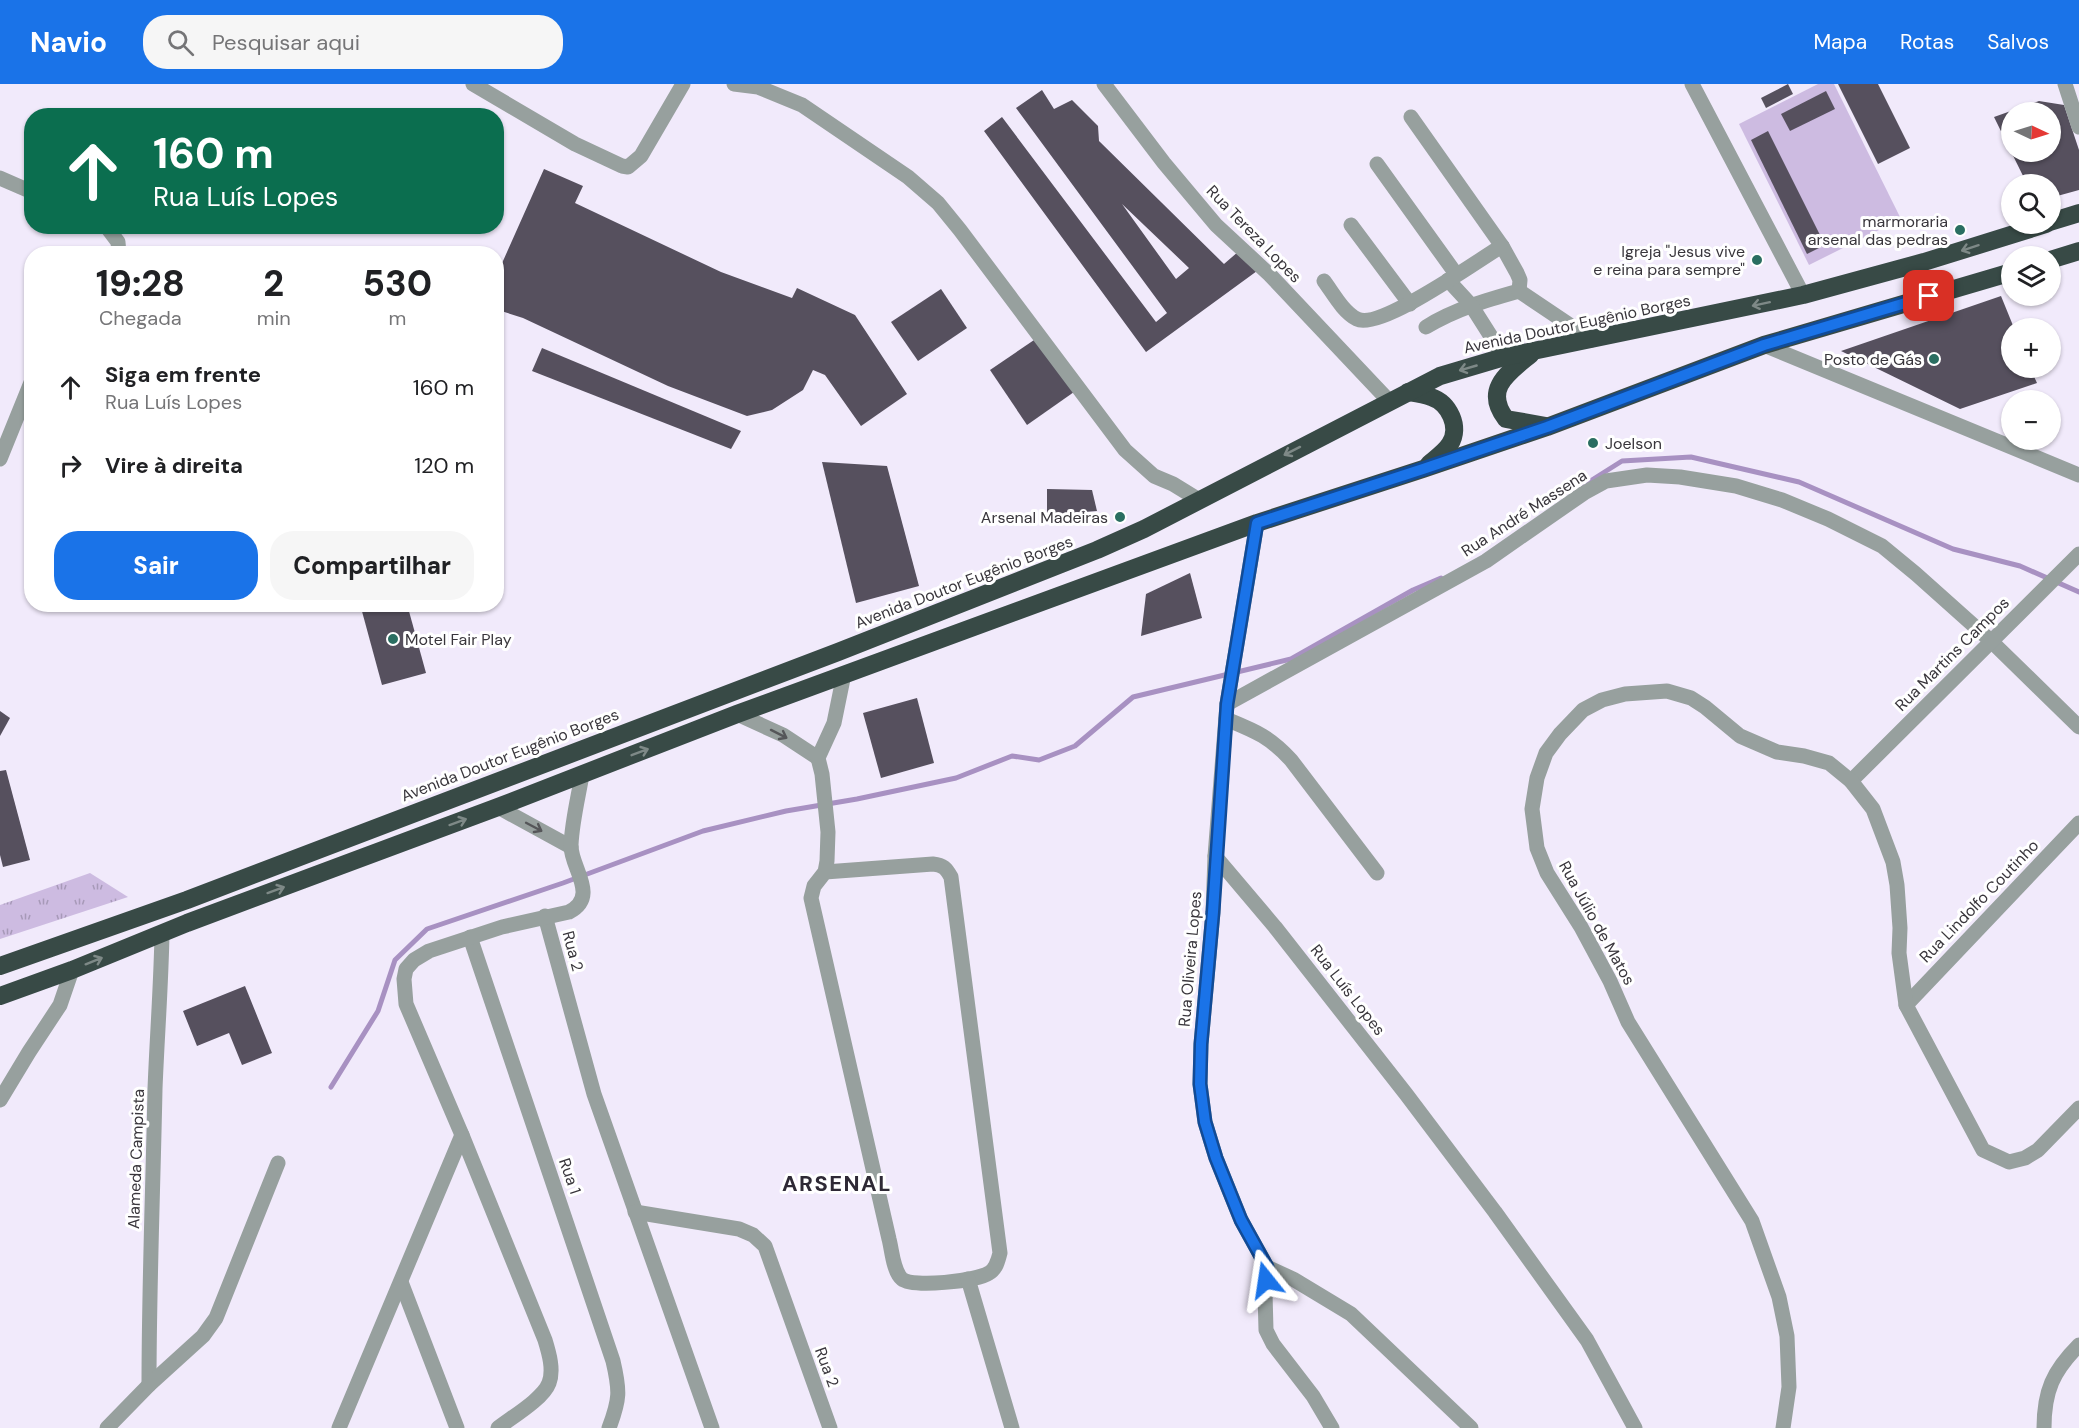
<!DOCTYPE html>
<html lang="pt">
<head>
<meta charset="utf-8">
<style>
  :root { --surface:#fff; --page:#f6f6f6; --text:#202124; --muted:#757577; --accent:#1a73e8 }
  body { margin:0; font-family:"DM Sans",sans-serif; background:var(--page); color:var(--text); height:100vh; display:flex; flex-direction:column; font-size:22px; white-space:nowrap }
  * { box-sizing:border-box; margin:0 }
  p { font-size:20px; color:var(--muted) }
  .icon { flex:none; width:33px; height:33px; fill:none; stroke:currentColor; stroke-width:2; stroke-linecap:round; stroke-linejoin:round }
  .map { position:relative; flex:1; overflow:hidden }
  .details { position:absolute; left:24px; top:162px; width:480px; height:366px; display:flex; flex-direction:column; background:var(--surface); border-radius:24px; box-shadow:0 2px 4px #0004 }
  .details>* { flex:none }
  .guide { position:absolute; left:24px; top:24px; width:480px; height:126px; border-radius:24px; box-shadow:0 2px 4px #0004; background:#0b6e4f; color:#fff; overflow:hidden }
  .needle { width:39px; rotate:94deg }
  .controls { position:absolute; left:2001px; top:18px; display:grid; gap:12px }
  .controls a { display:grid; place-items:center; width:60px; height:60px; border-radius:50%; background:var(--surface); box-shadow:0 2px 4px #0004; font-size:30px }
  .pin { position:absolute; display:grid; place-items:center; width:51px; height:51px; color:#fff; margin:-26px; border-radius:12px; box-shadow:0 3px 9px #0006 }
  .me { position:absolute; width:66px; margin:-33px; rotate:345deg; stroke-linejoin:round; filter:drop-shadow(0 0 4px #0008) }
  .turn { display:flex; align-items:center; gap:21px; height:126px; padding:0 30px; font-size:27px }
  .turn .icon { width:78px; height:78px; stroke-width:2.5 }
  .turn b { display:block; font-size:42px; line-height:51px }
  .eta { display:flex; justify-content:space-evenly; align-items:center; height:102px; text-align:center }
  .eta b { font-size:36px; font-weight:800; line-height:42px }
  .action { display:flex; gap:12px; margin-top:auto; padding:12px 30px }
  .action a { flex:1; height:69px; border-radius:24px; background:var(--accent); color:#fff; font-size:24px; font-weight:800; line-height:69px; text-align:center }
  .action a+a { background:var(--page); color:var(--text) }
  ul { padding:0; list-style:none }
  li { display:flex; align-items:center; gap:18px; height:78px; padding:0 30px }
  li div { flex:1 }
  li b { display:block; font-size:22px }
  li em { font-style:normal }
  header { display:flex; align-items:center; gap:36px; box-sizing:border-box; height:84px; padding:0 30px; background:var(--accent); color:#fff }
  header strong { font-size:28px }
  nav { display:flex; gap:33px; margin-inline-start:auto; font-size:21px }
  .search { width:420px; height:54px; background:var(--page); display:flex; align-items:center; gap:15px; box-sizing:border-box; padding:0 21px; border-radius:24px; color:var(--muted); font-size:22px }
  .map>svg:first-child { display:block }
</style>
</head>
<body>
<header>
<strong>Navio</strong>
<div class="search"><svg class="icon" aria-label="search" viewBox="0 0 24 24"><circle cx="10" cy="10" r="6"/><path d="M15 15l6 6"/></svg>Pesquisar aqui</div>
<nav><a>Mapa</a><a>Rotas</a><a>Salvos</a></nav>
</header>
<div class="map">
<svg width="2079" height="1344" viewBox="0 0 2079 1344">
  <defs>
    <pattern id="grass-tufts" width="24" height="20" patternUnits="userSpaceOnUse" patternTransform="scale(1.5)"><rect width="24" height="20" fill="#cdbbe1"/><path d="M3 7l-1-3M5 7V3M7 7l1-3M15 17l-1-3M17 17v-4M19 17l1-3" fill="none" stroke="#a799b8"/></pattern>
  </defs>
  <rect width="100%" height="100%" fill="#f1eafb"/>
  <path fill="url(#grass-tufts)" d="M90,789L128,813L0,855V821Z"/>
  <path fill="#cdbbe1" d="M1818,0H1834L1901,135L1809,181L1739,40Z"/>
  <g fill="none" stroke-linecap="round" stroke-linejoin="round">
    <g stroke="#a891c2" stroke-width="5">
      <path d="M1584,401L1622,377L1691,373L1799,398L1953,465L2020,482L2079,508"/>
      <path d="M331,1003L378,927L395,876L427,845L563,799L703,747L786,727L857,715L956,694L1012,672L1039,676L1075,662L1133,613L1291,575L1413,506L1441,494"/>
    </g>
  </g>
  <g fill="#56505e" fill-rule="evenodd">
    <path d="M1788,0L1793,10L1766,24L1761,14Z"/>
    <path d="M1838,0H1878L1910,64L1878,80Z"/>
    <path d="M1042,6L1054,25L1072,16L1098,42L1099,57L1224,180L1239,167L1257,187L1146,268L984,47L1002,33L1156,238L1167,229L1016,24ZM1122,120L1189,184L1176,195Z"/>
    <path d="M1826,7L1835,25L1790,47L1781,30Z"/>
    <path d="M2039,17L2064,21L2079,66V106L2050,114V100H2027L1994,33ZM2012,28H2050V68H2012Z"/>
    <path d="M1768,47L1825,161L1807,170L1751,56Z"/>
    <path d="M544,85L583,102L575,119L721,188L792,214L797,204L855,231L907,310L861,342L825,291L813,286L803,306L772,326L747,332L668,302L523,234L498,226L499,186Z"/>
    <path d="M941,205L967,244L918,277L891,238Z"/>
    <path d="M2001,212L2014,244H2012V284H2030L2037,299L1960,325L1841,267Z"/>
    <path d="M1037,254L1074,308L1027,341L990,286Z"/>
    <path d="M542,264L741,347L731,365L532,287Z"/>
    <path d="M822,378L887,382L919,502L856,519Z"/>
    <path d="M1047,405L1092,406L1097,427L1047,431Z"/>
    <path d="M1190,489L1202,534L1141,552L1146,510Z"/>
    <path d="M360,520H407L426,589L382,601Z"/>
    <path d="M917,614L934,679L881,694L863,629Z"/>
    <path d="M0,627L10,634L0,652Z"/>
    <path d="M6,686L30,776L3,783L0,771V687Z"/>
    <path d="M245,902L272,969L242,981L229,949L197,962L183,927Z"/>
  </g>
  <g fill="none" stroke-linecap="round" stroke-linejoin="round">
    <g stroke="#97a09e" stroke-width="15">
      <path d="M473,0L575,60L622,82L628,83L641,72L683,0"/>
      <path d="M734,0L758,3L802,21L908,93L938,119L960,146L1125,366L1154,392L1173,400L1199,416"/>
      <path d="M1104,0L1164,79L1216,141L1270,191L1389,317"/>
      <path d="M1692,0L1803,211"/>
      <path d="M2065,0L2079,43"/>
      <path d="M1411,33L1502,162L1517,189L1520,196L1519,207C1487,216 1455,225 1426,243"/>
      <path d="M1377,80L1456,190"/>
      <path d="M0,94L32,108"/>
      <path d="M1351,141L1410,220"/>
      <path d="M106,142L118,158L119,170"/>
      <path d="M1448,196L1471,221L1504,273"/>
      <path d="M1324,197C1333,209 1343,228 1357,235C1380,247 1478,176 1502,162"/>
      <path d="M1519,207L1592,256"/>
      <path d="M1764,261L2079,391"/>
      <path d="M0,375L32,296"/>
      <path d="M1257,439L1227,620L1215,772L1275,843L1406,1010L1495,1128L1587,1256L1635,1344"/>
      <path d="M1227,620L1486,477L1584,409L1606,397L1647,391L1680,393L1736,402L1782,416L1828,435L1882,462L1916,490L1991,557L2079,643"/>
      <path d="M737,630L783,651L818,674"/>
      <path d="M1226,635C1255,647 1269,652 1291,676L1377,789"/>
      <path d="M1851,697L2079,470"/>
      <path d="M498,723L571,763"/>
      <path d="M1215,772L1213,828L1201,960L1200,1000L1205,1038L1216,1074L1241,1136L1267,1183"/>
      <path d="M825,788L933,780C943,781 946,784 951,793L1000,1169C998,1177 996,1185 989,1189C976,1197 913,1204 902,1195C893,1187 892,1166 889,1155L811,814L814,802L825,788L827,777L828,748L822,690L818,674L834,639L844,590"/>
      <path d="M545,832L594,1010L712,1344"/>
      <path d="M470,853L613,1277C620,1307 620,1315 609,1344"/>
      <path d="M1906,921L2079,739"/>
      <path d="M0,1016L29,968L60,921L72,886"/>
      <path d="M635,1128L739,1145L753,1151L765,1162L830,1344"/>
      <path d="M968,1195L1012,1344"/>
      <path d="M401,1198L457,1344"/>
      <path d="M149,1301C149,1202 153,1104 155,1005C157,954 161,902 162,850"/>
      <path d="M107,1344L149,1301L203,1252L216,1234L278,1079"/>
      <path d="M339,1344L462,1051"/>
      <path d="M498,1344C512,1333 543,1315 549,1299C554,1286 549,1269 545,1256L462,1051L406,920L404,895L406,885L414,876L429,867L502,843L569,828C600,812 570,783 571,761C572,738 578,714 582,691"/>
      <path d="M1332,1344L1313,1312L1273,1260L1266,1246L1265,1209L1267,1183L1293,1195L1351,1230L1471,1344"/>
      <path d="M1783,1344L1789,1303L1787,1252L1779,1213L1752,1137L1628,938L1610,897L1581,843L1547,789L1537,764L1532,725L1537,694L1546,669L1560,650L1583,626L1602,616L1625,610L1667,607L1691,614L1705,623L1740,652L1777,668L1804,672L1829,679L1851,697L1873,725L1893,778L1897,801L1900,844L1899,869L1906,921L1983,1066L2009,1078L2025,1074L2038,1066L2079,1024"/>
      <path d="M2044,1344C2044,1307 2053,1287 2079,1261"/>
    </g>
    <g stroke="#384a46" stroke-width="18">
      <path d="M2050,138L2079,129"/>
      <path d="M2050,176L2079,167"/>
      <path d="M1531,270C1508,289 1483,305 1506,335L1546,342"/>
      <path d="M1408,308C1415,309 1424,310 1431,313C1449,319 1461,343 1450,360C1445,368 1436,374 1429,380"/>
      <path d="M0,882L187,816L838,568L1097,466L1144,445L1440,292L1504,273L1803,211L1924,178L2046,140"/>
      <path d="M0,912L72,886L187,839L498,723L737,630L1257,439L1423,385L1547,343L1764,261L2012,188"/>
    </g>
  </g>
  <defs><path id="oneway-shaft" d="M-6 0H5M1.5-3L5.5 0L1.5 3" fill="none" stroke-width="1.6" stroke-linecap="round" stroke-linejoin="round" transform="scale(1.5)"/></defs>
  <g stroke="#7e8987">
    <use href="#oneway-shaft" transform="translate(1970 164) rotate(162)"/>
    <use href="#oneway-shaft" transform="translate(1761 220) rotate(168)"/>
    <use href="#oneway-shaft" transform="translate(1468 284) rotate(164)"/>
    <use href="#oneway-shaft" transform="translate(1292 367) rotate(153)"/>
    <use href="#oneway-shaft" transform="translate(640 668) rotate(-21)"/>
    <use href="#oneway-shaft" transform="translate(458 738) rotate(-20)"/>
    <use href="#oneway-shaft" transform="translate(276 806) rotate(-20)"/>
    <use href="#oneway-shaft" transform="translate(94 877) rotate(-22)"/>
  </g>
  <g stroke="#555659">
    <use href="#oneway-shaft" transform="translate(779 650) rotate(27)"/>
    <use href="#oneway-shaft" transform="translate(534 743) rotate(28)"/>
  </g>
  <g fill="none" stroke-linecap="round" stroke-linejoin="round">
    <g stroke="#114b97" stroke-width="15">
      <path id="route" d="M1266,1196L1267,1183L1241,1136L1216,1074L1205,1038L1200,1000L1201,960L1213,828L1227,620L1257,439L1423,385L1547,343L1764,261L1929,212"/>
    </g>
    <use href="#route" stroke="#1a73e8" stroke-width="10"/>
  </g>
  <g fill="#2a6e61" stroke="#fff" stroke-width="2">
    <circle cx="1960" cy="146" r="6"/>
    <circle cx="1757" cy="176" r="6"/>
    <circle cx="1934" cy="275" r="6"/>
    <circle cx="1593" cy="359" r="6"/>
    <circle cx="1120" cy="433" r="6"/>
    <circle cx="393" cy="555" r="6"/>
  </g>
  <g text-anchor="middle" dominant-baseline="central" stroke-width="6" stroke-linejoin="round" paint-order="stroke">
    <g font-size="16" fill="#39363c" stroke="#fff" text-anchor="end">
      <text x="1948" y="137">marmoraria<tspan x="1948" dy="18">arsenal das pedras</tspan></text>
      <text x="1745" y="167">Igreja "Jesus vive<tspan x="1745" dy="18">e reina para sempre"</tspan></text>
      <text x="1922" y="275">Posto de Gás</text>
      <text x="1605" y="359" text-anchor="start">Joelson</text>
      <text x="1108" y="433">Arsenal Madeiras</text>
      <text x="405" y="555" text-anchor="start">Motel Fair Play</text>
    </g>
    <g font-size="16" fill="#39363c" stroke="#fff">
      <text transform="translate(1254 150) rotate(46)">Rua Tereza Lopes</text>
      <text transform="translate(1577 240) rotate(-12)">Avenida Doutor Eugênio Borges</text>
      <text transform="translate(1524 429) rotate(-33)">Rua André Massena</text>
      <text transform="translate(964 498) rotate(-21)">Avenida Doutor Eugênio Borges</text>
      <text transform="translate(1952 570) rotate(-45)">Rua Martins Campos</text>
      <text transform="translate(510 671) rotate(-21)">Avenida Doutor Eugênio Borges</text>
      <text transform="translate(1979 817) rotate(-46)">Rua Lindolfo Coutinho</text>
      <text transform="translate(1597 839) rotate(61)">Rua Júlio de Matos</text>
      <text transform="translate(573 867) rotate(75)">Rua 2</text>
      <text transform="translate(1190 875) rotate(-85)">Rua Oliveira Lopes</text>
      <text transform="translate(1348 906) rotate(52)">Rua Luís Lopes</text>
      <text transform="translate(136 1075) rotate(-88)">Alameda Campista</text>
      <text transform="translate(570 1092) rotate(71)">Rua 1</text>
      <text transform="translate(827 1283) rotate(70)">Rua 2</text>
    </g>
    <g font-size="22" font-weight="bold" letter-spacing="1.5" fill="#2e2935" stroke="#fff">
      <text x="837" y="1099">ARSENAL</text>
    </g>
  </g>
</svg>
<div class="controls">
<a><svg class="needle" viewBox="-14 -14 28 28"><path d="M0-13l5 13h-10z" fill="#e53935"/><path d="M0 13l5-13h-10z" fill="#757577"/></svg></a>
<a><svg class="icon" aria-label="search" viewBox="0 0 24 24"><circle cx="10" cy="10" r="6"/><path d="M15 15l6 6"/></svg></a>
<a><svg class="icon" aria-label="layers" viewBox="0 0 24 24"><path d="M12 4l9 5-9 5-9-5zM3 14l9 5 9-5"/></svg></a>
<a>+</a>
<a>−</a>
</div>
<div class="pin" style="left:1929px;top:212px;background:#d93025"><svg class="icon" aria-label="arrive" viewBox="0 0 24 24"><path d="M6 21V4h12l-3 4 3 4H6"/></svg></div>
<svg class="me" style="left:1266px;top:1196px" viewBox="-20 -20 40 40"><path d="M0-17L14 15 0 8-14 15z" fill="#1a73e8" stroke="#fff" stroke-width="4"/></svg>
<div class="guide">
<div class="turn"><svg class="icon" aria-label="ahead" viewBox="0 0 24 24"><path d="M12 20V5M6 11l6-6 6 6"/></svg><div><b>160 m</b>Rua Luís Lopes</div></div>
</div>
<section class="details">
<div class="eta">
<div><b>19:28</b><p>Chegada</p></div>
<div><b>2</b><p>min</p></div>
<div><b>530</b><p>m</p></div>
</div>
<ul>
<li><svg class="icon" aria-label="ahead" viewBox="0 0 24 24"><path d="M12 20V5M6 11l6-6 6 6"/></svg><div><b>Siga em frente</b><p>Rua Luís Lopes</p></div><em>160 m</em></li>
<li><svg class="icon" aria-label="right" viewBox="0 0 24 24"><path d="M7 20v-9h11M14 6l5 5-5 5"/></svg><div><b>Vire à direita</b></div><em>120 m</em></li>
</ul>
<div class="action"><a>Sair</a><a>Compartilhar</a></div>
</section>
</div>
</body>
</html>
